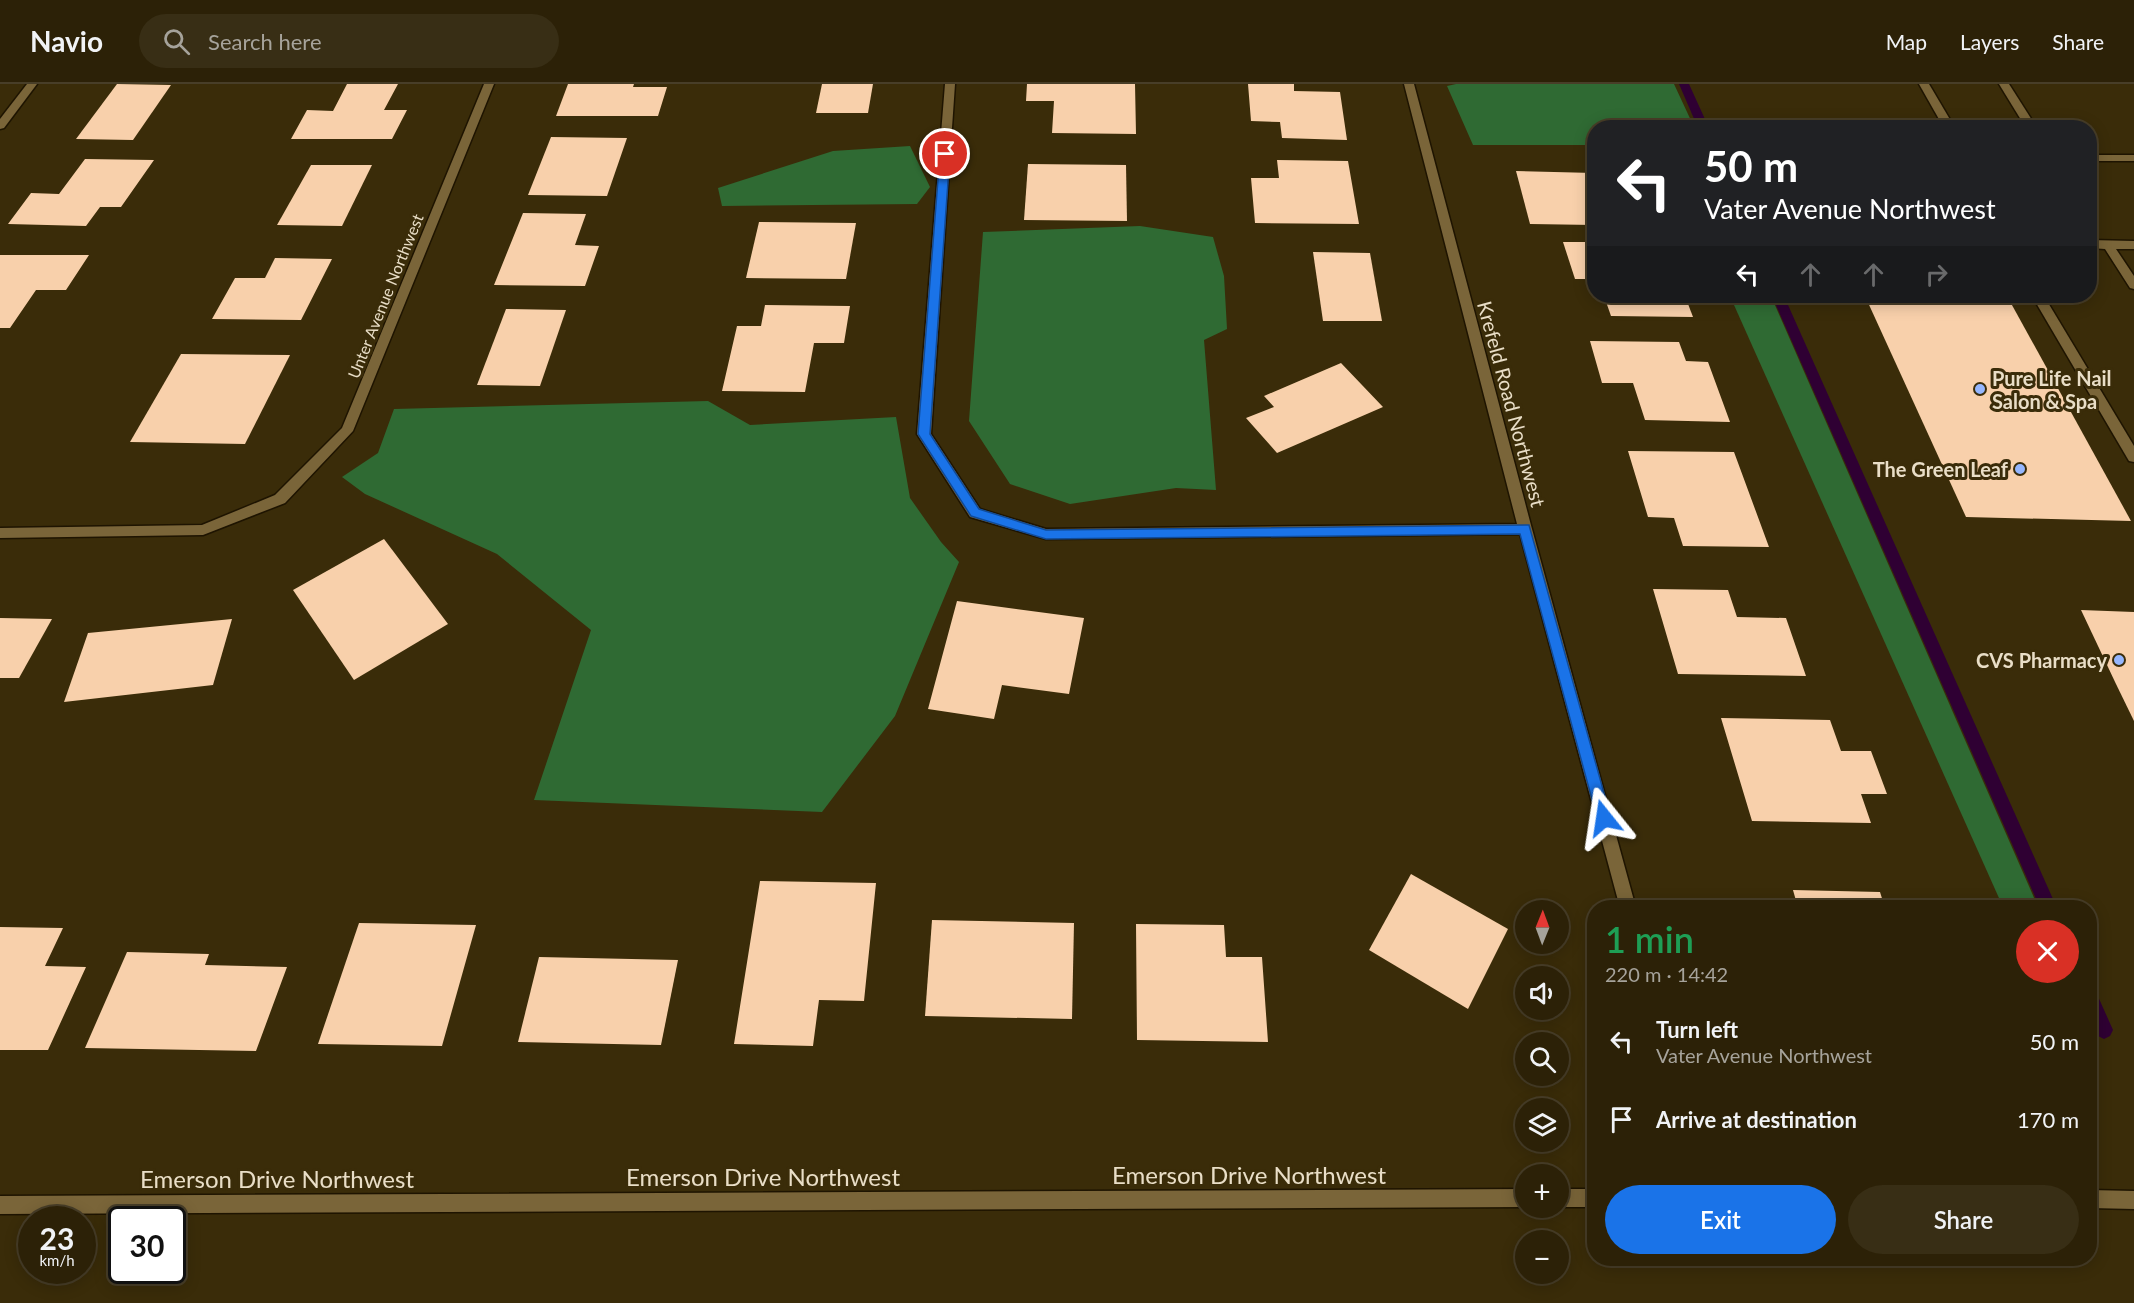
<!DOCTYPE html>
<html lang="en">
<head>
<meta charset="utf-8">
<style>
  :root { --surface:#2c2107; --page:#382e15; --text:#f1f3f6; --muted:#a6a39b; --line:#483e28; --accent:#1a73e8 }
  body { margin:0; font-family:Lato,sans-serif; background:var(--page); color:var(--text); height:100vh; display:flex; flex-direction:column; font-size:22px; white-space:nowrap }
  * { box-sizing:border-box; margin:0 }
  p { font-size:20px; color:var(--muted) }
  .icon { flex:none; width:33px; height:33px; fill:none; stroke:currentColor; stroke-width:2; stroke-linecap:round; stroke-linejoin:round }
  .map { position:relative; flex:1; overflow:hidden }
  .panel { position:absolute; left:1587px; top:816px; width:510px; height:366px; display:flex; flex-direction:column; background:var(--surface); border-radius:24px; box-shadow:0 3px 15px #0003,0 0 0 2px var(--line) }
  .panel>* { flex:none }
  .banner { position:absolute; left:1587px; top:36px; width:510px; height:183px; border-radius:24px; box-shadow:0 3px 15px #0003,0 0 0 2px var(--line); background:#202124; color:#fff; overflow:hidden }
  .needle { width:39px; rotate:1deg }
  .buttons { position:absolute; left:1515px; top:816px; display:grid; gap:12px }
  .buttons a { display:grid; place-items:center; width:54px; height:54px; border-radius:50%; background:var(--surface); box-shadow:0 3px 15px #0003,0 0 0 2px var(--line); font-size:30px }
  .speed { position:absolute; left:18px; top:1122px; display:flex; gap:12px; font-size:30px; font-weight:700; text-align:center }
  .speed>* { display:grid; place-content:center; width:78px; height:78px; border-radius:50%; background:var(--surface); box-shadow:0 3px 15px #0003,0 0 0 2px var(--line); line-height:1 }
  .speed small { font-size:15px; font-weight:400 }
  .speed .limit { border:3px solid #111; border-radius:9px; background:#fff; color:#111 }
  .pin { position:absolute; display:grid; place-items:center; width:51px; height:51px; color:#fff; margin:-26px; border:3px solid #fff; border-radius:50%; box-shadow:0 2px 6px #0007 }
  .me { position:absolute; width:66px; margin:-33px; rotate:345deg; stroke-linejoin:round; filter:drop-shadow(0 0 4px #0008) }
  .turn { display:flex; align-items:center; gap:21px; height:126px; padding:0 18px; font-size:27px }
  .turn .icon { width:78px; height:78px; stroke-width:2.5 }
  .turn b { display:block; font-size:42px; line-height:51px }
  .lanes { display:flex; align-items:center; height:57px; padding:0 18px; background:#0003; justify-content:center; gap:30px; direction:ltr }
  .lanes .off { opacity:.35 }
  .round { display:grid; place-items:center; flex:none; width:63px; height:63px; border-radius:32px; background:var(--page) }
  .overview { display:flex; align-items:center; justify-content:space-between; height:102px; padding:0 18px }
  h1 { font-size:36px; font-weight:600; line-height:45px; color:#1e9e55 }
  .cta { display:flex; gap:12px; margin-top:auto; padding:12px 18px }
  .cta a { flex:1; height:69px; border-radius:36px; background:var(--accent); color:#fff; font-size:24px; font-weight:600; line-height:69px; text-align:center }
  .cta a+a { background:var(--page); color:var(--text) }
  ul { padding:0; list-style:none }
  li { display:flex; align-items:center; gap:18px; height:78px; padding:0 18px }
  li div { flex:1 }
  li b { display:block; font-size:22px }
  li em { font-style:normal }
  header { display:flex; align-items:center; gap:36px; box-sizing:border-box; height:84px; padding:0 30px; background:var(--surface); border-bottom:2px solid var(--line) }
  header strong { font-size:28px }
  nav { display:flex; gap:33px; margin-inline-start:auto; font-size:21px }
  .search { width:420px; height:54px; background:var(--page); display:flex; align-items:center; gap:15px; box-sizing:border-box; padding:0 21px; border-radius:33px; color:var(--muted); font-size:22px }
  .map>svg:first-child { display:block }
</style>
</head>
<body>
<header>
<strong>Navio</strong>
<div class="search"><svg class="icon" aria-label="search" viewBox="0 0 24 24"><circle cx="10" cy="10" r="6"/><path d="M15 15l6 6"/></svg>Search here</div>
<nav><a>Map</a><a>Layers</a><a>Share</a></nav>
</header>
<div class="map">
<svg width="2134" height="1219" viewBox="0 0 2134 1219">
  <rect width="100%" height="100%" fill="#3a2c09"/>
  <g fill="#2f6a33">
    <path d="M1456,0H1674L1694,43L1594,44V61H1473L1447,2Z"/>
    <path d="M910,62L930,103L917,120L722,122L718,104L833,67Z"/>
    <path d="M1140,142L1213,153L1224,192L1227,245L1204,256L1216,406L1176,404L1070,420L1010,400L969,337L983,148Z"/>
    <path d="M1730,212H1771L2038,823H2003Z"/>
    <path d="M708,317L750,341L896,333L910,414L941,458L959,478L895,632L822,728L534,716L591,546L497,470L365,410L342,393L378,369L394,325Z"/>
  </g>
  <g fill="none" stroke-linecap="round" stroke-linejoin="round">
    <g fill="#2f0033" fill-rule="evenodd">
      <path d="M1679,0H1689L1709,44H1698Z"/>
      <path d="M1772,212H1784L2057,824H2040Z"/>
      <path d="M2090,905L2096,908L2113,946L2110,952L2104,955L2098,952L2090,933Z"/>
    </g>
  </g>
  <g fill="#f8d0ab">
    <path d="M117,0L171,1L133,56L76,55Z"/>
    <path d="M347,0H398L384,26H407L392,55H291L307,26L333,27Z"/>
    <path d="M568,0H634L633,3H667L658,32H556Z"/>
    <path d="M822,0H873L868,29H816Z"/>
    <path d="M1027,0H1135L1136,50L1052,49L1054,17H1026Z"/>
    <path d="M1248,0H1294V7L1340,8L1347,56L1282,54L1280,38L1251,37Z"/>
    <path d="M551,53L627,54L607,112L528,111Z"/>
    <path d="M85,75L154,76L121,123H100L86,142L8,140L31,109L59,110Z"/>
    <path d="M1277,76L1348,77L1359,140L1255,139L1251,94H1279Z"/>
    <path d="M1028,80L1126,81L1127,137L1024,136Z"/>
    <path d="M311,81H372L342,142L277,141Z"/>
    <path d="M1516,87L1594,89V141L1530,140Z"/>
    <path d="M523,129L586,130L575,161L599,162L585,202L494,201Z"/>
    <path d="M759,138L856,139L846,195L746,194Z"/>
    <path d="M1563,158H1594V195H1575Z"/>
    <path d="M1313,168L1370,169L1382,237H1323Z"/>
    <path d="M0,171H89L66,206H36L10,244H0Z"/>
    <path d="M275,174L332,175L301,236L212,235L235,194H265Z"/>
    <path d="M1604,212H1685L1693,233L1611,232Z"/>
    <path d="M1865,212H2007L2131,437L1966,433Z"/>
    <path d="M765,221L850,222L844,259H814L805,308L722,307L737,242H761Z"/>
    <path d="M506,225L566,226L540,302L477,301Z"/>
    <path d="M1590,257L1679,258L1686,277L1708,278L1730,338L1645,336L1633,299H1602Z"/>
    <path d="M181,270L290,271L245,360L130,358Z"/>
    <path d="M1341,279L1383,323L1277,369L1246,334L1274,323L1264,312Z"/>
    <path d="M1628,367L1734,368L1769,463L1683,462L1674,434L1648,433Z"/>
    <path d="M384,455L448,540L354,596L293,506Z"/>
    <path d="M1653,505L1728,506L1737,533L1786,534L1806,592L1678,590Z"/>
    <path d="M957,517L1084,534L1069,610L1002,601L994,635L928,625Z"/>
    <path d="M2081,526L2134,528V637L2116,600Z"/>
    <path d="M0,534L52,535L19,594H0Z"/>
    <path d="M232,535L213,601L64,618L88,549Z"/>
    <path d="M1721,634L1830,636L1841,667H1871L1887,710H1861L1871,739L1752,737Z"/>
    <path d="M1411,790L1508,845L1468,925L1369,866Z"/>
    <path d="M760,797L876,799L864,917L819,916L813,962L734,960Z"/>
    <path d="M1793,806L1880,808L1885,824H1798Z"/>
    <path d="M932,836L1074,839L1072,935L925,932Z"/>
    <path d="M359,839L476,841L442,962L318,960Z"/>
    <path d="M1136,840L1224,841L1226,873H1262L1268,958L1137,956Z"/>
    <path d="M0,843L63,844L45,882L86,883L48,966H0Z"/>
    <path d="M127,868L209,870L205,881L287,883L256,967L85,964Z"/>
    <path d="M539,873L678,876L661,961L518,958Z"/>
  </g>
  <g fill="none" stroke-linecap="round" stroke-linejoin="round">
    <g stroke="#1e1401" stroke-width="3">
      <g id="service">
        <path d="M1919,0H1929L1955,44H1944Z"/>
        <path d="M1999,0H2009L2037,44H2026Z"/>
        <rect x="2090" y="71" width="44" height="6"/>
        <path d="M2090,156L2134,157V165H2116L2134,192V205L2130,204L2105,165L2090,164Z"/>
        <path d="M2032,212H2044L2134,362V378L2129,377Z"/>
      </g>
    </g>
    <g stroke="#1e1401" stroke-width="3">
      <g id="minor">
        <path d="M27,0H37L4,44L0,45V35Z"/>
        <path d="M484,0H494L353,347L285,419L203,451L0,454V444L202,441L275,411L342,344Z"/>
        <path d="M945,0H955L931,350L980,425L1046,445L1517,440L1404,0H1414L1532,445L1636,824H1620L1520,450L1046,455L970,433L917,350Z"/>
      </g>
    </g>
    <g stroke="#1e1401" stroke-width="3">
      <g id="tertiary">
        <path d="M1526,1105V1123L0,1130V1112Z"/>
        <rect x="1558" y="1105" width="36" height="18"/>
        <path d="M2090,1106L2134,1107V1125L2090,1124Z"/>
      </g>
    </g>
    <use href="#service" fill="#7a6539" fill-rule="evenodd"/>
    <use href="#minor" fill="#7a6539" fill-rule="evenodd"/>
    <use href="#tertiary" fill="#7a6539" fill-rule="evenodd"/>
  </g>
  <path fill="#1a73e8" stroke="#114b97" stroke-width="1.5" d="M945,67L950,70L930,350L979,425L1046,446L1529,441L1611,734L1609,739H1599L1597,734L1520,450L1046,455L971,432L918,350L940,70Z"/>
  <g fill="#95b6fd" stroke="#3a2c09" stroke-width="2">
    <circle cx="1980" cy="305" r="6"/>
    <circle cx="2020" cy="385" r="6"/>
    <circle cx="2119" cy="576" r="6"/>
  </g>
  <g text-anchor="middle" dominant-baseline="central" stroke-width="6" stroke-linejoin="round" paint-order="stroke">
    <g font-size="16" fill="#e9dec7" stroke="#3a2c09">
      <text transform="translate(385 212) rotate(-68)">Unter Avenue Northwest</text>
    </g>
    <g font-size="20" font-weight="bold" fill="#e9dec7" stroke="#3a2c09" text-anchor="end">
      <text x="1992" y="294" text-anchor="start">Pure Life Nail<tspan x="1992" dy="23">Salon &amp; Spa</tspan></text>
      <text x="2008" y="385">The Green Leaf</text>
      <text x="2107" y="576">CVS Pharmacy</text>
    </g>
    <g font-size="20" fill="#e9dec7" stroke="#3a2c09">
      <text transform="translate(1512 320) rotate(75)">Krefeld Road Northwest</text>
    </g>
    <g font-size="24" fill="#e9dec7" stroke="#3a2c09">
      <text x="1249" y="1090">Emerson Drive Northwest</text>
      <text x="763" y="1092">Emerson Drive Northwest</text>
      <text x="277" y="1094">Emerson Drive Northwest</text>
    </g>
  </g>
</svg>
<div class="buttons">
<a><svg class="needle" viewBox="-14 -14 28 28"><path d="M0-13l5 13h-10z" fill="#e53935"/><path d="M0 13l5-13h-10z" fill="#a6a39b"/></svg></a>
<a><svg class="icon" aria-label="sound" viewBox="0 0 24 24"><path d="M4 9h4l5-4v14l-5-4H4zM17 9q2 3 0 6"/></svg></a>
<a><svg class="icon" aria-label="search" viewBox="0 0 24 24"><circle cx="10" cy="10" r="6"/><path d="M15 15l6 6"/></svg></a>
<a><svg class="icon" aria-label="layers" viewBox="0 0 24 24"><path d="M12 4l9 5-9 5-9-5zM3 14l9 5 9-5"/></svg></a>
<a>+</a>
<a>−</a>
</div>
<div class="speed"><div>23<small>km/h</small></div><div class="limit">30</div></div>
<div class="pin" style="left:945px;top:70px;background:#d93025"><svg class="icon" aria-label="arrive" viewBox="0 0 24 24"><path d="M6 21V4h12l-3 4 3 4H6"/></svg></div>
<svg class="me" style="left:1604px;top:734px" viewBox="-20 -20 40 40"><path d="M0-17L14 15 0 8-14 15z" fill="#1a73e8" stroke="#fff" stroke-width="4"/></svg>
<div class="banner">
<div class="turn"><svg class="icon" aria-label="left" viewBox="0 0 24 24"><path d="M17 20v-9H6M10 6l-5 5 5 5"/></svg><div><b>50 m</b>Vater Avenue Northwest</div></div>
<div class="lanes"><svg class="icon" aria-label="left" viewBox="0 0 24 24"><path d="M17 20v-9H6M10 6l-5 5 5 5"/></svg><svg class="icon off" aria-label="ahead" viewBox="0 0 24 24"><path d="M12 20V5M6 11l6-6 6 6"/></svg><svg class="icon off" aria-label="ahead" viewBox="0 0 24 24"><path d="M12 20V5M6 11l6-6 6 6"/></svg><svg class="icon off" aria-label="right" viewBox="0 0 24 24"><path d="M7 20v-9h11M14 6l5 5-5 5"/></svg></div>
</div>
<section class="panel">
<div class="overview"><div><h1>1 min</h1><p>220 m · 14:42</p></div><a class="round" style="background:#d93025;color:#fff"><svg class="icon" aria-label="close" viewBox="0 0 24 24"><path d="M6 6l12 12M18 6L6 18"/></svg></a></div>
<ul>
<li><svg class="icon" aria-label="left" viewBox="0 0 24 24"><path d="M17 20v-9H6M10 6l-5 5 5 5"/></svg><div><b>Turn left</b><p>Vater Avenue Northwest</p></div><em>50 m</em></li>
<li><svg class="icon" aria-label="arrive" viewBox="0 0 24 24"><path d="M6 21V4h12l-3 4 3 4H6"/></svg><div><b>Arrive at destination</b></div><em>170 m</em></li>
</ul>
<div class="cta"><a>Exit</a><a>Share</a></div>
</section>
</div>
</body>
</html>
